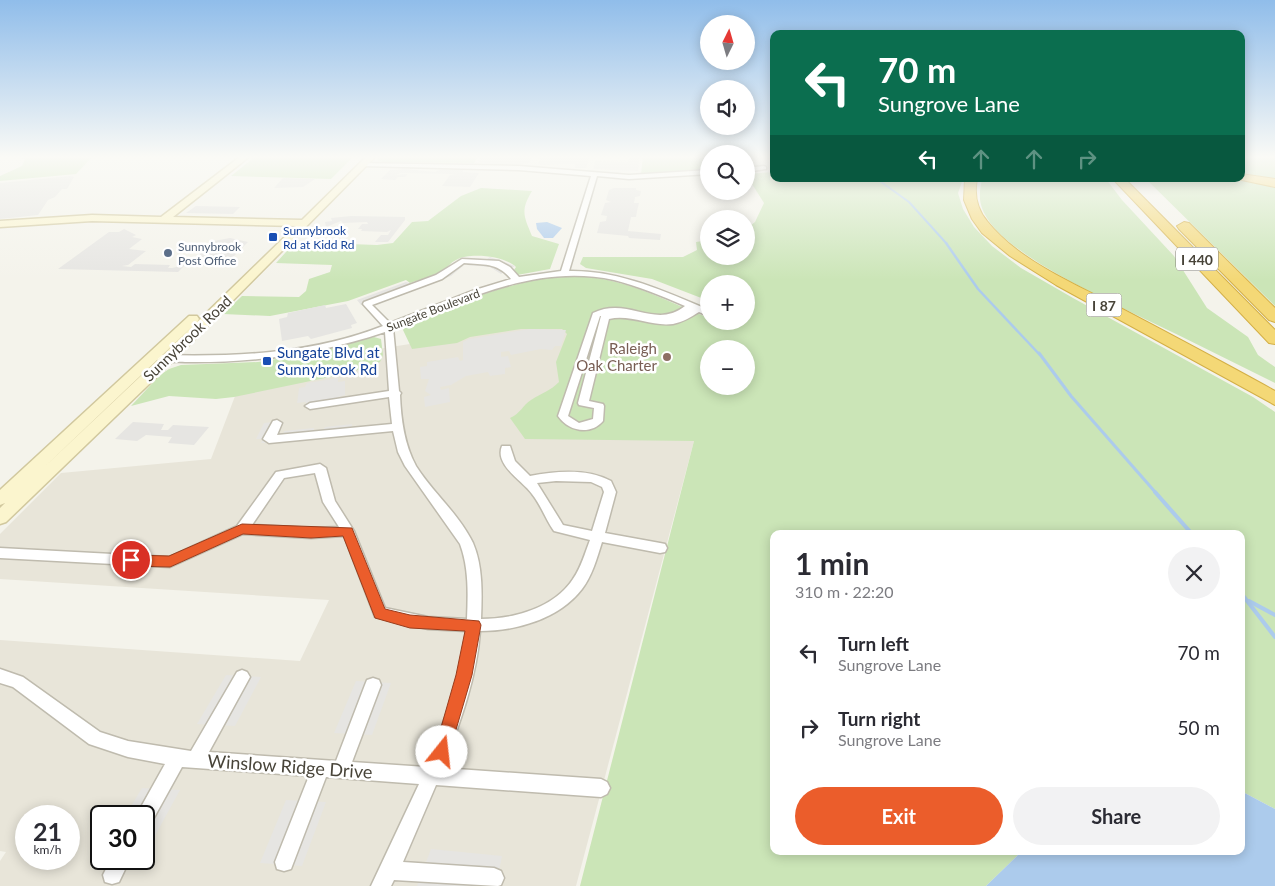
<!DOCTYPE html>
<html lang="en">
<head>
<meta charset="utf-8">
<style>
  :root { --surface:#fff; --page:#f2f2f3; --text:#2b2b33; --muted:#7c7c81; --accent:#eb5d2b }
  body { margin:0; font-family:Lato,sans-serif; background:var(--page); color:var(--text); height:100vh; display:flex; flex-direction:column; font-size:19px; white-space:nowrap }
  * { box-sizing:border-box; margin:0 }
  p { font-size:16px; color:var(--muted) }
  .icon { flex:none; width:28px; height:28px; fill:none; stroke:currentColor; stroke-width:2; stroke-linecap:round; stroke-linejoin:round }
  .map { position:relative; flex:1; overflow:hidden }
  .drawer { position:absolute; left:770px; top:530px; width:475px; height:325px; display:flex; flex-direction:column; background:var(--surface); border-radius:10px; box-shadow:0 2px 12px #0003 }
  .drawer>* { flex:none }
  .banner { position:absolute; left:770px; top:30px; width:475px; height:152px; border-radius:10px; box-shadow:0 2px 12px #0003; background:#0b6e4f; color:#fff; overflow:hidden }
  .needle { width:32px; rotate:5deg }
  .tools { position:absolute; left:700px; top:15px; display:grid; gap:10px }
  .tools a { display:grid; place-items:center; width:55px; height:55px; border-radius:50%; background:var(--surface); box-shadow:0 2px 12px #0003; font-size:25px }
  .speed { position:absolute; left:15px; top:805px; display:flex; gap:10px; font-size:25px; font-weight:700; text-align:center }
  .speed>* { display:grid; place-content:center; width:65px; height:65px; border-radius:50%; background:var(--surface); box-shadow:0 2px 12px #0003; line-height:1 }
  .speed small { font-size:12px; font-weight:400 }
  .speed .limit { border:2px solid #111; border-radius:8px; background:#fff; color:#111 }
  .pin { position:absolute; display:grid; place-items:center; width:42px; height:42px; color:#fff; margin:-21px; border:2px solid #fff; border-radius:50%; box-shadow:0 1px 5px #0007 }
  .me { position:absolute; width:55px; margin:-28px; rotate:16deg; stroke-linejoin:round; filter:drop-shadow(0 0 4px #0008) }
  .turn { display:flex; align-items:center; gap:18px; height:105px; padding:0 25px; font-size:22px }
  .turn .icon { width:65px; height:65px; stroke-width:2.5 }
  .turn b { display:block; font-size:35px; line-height:42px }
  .lanes { display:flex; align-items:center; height:48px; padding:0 25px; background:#0003; justify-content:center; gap:25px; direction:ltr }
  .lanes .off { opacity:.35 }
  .round { display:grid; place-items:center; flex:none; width:52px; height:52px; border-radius:26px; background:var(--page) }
  .overview { display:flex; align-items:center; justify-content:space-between; height:85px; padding:0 25px }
  h1 { font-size:30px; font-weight:700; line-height:38px }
  .button { display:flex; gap:10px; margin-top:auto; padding:10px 25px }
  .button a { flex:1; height:58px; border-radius:30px; background:var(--accent); color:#fff; font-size:20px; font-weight:700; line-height:58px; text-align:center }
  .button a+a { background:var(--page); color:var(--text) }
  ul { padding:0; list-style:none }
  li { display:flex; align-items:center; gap:15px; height:75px; padding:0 25px }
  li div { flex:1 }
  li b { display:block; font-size:19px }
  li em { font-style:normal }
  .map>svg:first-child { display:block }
</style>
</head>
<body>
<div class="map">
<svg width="1275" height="886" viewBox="0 0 1275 886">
  <rect width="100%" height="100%" fill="#f4f3eb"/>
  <path fill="#e8e5d9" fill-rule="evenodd" d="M582,317L694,441L576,886H0V861L6,852L0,851V640L300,661L329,600L0,579V534L61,473L211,459L245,370ZM26,816H69V859H26ZM101,816H144V859H101Z"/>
  <g fill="#cbe5b7" fill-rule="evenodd">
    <path d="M17,156H93L76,174L0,181V176L22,166L25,159Z"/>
    <path d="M256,156H354L331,179L231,176Z"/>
    <path d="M380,156H478L474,163L383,162L377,160Z"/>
    <path d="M643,156H709V170L641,174Z"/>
    <path d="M1241,156H1275V180L1241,175Z"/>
    <path d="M774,172V179H963L958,193L963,209L974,227L992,246L1021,268L1073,298L1253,397L1275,412V809L1241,791V534H774V851H1022L986,886H580L694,441L525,439L510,418C520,414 523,405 531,400C542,393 550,391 559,382L556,362L567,334L562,329H521L470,337L457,343L412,349L403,330L409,323C475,298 544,263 616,282C648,290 678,306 709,318V321L729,326L728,321H746V284H709V301L652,279L586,268L580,264L583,257H683L697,250L696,242L709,240V256H746V229L755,222L764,203L752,184L746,181V174ZM709,349H746V386H709Z"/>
    <path d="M982,179H1106L1122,200L1174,256L1207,308L1248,337L1258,355L1275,367V383C1233,362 1191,341 1149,321C1109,301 1009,256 987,218C978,204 979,194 982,179Z"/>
    <path d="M1146,179H1241L1275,185V306Z"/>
    <path d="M481,188L532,191C520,211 524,216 532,236L559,244L550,269L517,275L514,270L516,267C505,256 470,252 456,260C451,262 448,267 444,270C434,276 421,279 410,283L406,280L348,301L270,316L223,314L242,296L299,297L306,291L309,279L330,272L332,265L276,263L295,242L377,245L393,243L412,222L428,221L461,196Z"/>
    <path d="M374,337L381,339L383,355L380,362L349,373L234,397L216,399L169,396L131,406L160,375L169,369L181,365L258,362L302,355Z"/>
  </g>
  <g fill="#e6e5e2">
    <path d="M482,156H533L530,163L513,164L482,163L478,161Z"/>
    <path d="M541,156H590L586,168H575V164L541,165L538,163Z"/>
    <path d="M630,156H640L638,171L593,169L595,161L628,162Z"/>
    <path d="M406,169L435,172L439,170H463V172L479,173L470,187L442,186L450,175L455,174L401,173L395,175L408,174L405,177H398L395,180L381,179L390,170Z"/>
    <path d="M70,176L74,177L67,189H62L55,197L48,200L38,215L0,219V183Z"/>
    <path d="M283,178L315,179L303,187L274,188Z"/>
    <path d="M614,188H636V190L641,191L640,196L635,197L634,203H639L637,211L636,217H631L628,231L661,234L660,240L629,238L628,236L597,233L600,222L606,221L607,216L601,215L605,203L611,202L606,200L609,190Z"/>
    <path d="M196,206L240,207L233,214L186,213Z"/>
    <path d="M351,216L405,217V220L388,242H375L381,235H388L391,230L387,232L361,231L362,229H358L362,224H368L367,222L343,223L341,221L326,227L325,222L332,221L331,218Z"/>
    <path d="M124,229L136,235L132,237L142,239L129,249L146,251L128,265L122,266L131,267L135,264L170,265L168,268H172L185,265L178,272L58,269L109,232H119Z"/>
    <path d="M230,238L248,242L225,265L187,266L214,241Z"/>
    <path d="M490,257L515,266L501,274L490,267L467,265V263L463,262L458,266H463L451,276L382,302L380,300L361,305L357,300L406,282L412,284L436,275L459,260L487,259Z"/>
    <path d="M346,304L357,323L351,325L352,328L311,339L308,336L282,341L279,319L287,317L288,313L325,305L326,308Z"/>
    <path d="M530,329L566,330L561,346H555L552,350L541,349L511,355L509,351L501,352V357L508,356L511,367L505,368V374L490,376L488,372L466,376L451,385L440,387L441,390L449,388L450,402L425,407L424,397L431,395L425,391L429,379H421L420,367L427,366V362L458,357L460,361L463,360V342L469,339Z"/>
    <path d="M338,378V382L345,381V395L338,397L337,404L305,408L306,402L297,403L299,388L305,387L307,383Z"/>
    <path d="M282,421L275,436L283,435L284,431L314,428L313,432H321L325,427L352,424L351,435L278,443H261L263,439H256L264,423Z"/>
    <path d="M133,422L164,424L161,430H168L173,425L209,427L194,445L168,443L172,437L146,435L137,441L115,439Z"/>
    <path d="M226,675L261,677L235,726L197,724Z"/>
    <path d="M356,681L391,683L372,735L334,733Z"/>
    <path d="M142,788L180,790L144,856V816H125Z"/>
    <path d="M286,800L326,802L302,866L260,863Z"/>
    <path d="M431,849L502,856L496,886H417Z"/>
    <path d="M101,855V859H142L136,870L94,868Z"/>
  </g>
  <g fill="#accbec">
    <path d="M547,222L562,228L553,238H544L537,229L536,223Z"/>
    <path d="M1241,791L1275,809V886H986L1022,851H1241Z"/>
  </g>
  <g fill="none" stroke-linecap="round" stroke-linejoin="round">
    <path stroke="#accbec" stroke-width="2" d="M877,179L909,202L947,244"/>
    <path stroke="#accbec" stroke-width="2.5" d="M946,243L978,289L1040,355"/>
    <path stroke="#accbec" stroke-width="3" d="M1039,353L1071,396L1156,493"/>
    <g stroke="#accbec" stroke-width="4">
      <path d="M1155,492L1192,534"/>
      <path d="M1241,593L1275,637"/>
      <path d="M1249,601L1275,615"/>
    </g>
    <g stroke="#bfbbae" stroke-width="3">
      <g id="street">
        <path d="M362,163L519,166L629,175L709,170V174L629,179L597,176L569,271C619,270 664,291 709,310V316L699,312C691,317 683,322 673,324C651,327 631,314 609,319L589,401L603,404L604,406L603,421C590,436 568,431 558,416L593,313C628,296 655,330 685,306C662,296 638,286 614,280C536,263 463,301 393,328L399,391L401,393L400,395C401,419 404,444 416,466C433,493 459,514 473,543C483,566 482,595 481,619C514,619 554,608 573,579C581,568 585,553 590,540L554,531C546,520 541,505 532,494C523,481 494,465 502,446H510L515,461L530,476C556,471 587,468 611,481L616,492L605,533L660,543L665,544L667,548L665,552L660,553L602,542C597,558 592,576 582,589C559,619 516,631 480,631C477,678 459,725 443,768L601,779L607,782L610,788L607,794L601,797L436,785L403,862L494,868L501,871L504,878L501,885L498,886L394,880L391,886H371L419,784L326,777L291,869L284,871L277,869L275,862L309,776L182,767L150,825L144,828V816H136L165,764L128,757L89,744L13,687L0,683V669L23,677L100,732L128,741L191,751L237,672L242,670L247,672L250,677L209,752L336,761L365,685L367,680L373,678L379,680L381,685L352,762L426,767C443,724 462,678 466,631L428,629L375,617L344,536L311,538L243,534L170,567L0,558V548L169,557L237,526L276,472L320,464L326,468L335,501L354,531L385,608L428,617L467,619C468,594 469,568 460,544L405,466L398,452L393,431L269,443L263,439L273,421L277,420L282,423L277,435L392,424L389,397L310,409L305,406L310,403L389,391L385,332C320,354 253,363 185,362C176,361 162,364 155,358L160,355C235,357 312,354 383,326L363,304L364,302L436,275L462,259L499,261L510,267L519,277L561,271L591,176L519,170L364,166L362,165ZM464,263C484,265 497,262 511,279L475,290L390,323L372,305L442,279ZM600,316H601L578,403L579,405L594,408L593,419L579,423L568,416ZM315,473L323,502L339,527L311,528L252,525L284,478ZM556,481L591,482L602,487L604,492L592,531L563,525L560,520L537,483Z"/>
        <path d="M764,166L766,167V169L746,172V168Z"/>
        <path d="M111,859H130L119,882L112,884L105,882L103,875Z"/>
      </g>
    </g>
    <g stroke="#d1c89e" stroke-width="3">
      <path id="secondary" d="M241,156H250L173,217L302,220L367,156H376L172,362L6,522L0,524V508L5,503L0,505V490L189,316H197L199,319L197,322L39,472L162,356L296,226L92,221L0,227V221L92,215L161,217Z"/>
    </g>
    <g stroke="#d3af46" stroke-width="2">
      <g id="highway">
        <path d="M1241,174L1275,179V187L1237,179H1241Z"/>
        <path d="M965,179H977C974,194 977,209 987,221C1017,259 1069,281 1111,303C1166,332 1221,361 1275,391V405L1056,285L1010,256L982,233L972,219L964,200Z"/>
        <path d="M1113,179H1125L1275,330V344L1269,343Z"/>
        <path d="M1184,222L1189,223L1275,308V322L1269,320L1179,229L1177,226Z"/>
      </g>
    </g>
    <use href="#street" fill="#fff" fill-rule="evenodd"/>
    <use href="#secondary" fill="#fbf5ce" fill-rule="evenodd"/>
    <use href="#highway" fill="#f4d876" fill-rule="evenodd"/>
  </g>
  <linearGradient id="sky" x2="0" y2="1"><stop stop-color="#90bdea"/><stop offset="0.56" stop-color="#fafaf6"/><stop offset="1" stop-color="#fafaf6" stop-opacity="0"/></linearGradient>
  <rect width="1275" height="280" fill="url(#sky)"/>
  <path fill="#eb5d2b" stroke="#993c1c" d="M242,524L352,528L385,609L410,615L479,621L481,625L472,675L448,757L442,760L436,757L434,752L456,675L465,631L410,628L375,618L343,536L311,538L243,534L170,567L131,566L124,560L131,555L169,556Z"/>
  <g fill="#1a4fb4" stroke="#fff" stroke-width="2">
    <rect x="268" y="232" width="10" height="10" rx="2.5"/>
    <rect x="262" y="356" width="10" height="10" rx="2.5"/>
  </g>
  <circle fill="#5c6f8a" stroke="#fff" stroke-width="2" cx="168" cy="253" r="5"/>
  <circle fill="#8d6e63" stroke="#fff" stroke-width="2" cx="667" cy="357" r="5"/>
  <g text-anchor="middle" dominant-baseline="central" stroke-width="5" stroke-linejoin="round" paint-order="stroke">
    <g font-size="12" fill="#164399" stroke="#fff" text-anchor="start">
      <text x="283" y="230">Sunnybrook<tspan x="283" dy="14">Rd at Kidd Rd</tspan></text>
    </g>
    <g font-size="12" fill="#4e5e75" stroke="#fff" text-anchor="start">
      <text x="178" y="246">Sunnybrook<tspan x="178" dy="14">Post Office</tspan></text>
    </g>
    <g font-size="12" fill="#484439" stroke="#fff">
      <text transform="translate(433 310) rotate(-21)">Sungate Boulevard</text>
    </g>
    <g fill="#fff" stroke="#7f7c74" stroke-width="1">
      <rect x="1176" y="247.5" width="42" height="23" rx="4"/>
      <rect x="1086.5" y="293.5" width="35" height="23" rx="4"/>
    </g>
    <g font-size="14" font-weight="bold" fill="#484439">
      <text x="1197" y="259">I 440</text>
      <text x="1104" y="305">I 87</text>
    </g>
    <g font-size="15" fill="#484439" stroke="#fff">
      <text transform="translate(187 338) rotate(-44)">Sunnybrook Road</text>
    </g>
    <g font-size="15" fill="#785e54" stroke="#fff" text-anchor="end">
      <text x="657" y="348">Raleigh<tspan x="657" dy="17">Oak Charter</tspan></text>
    </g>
    <g font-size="15" fill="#164399" stroke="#fff" text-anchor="start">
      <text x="277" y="352">Sungate Blvd at<tspan x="277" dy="17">Sunnybrook Rd</tspan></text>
    </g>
    <g font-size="18" fill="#484439" stroke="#fff">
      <text transform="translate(290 766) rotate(4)">Winslow Ridge Drive</text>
    </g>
  </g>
</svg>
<div class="tools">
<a><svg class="needle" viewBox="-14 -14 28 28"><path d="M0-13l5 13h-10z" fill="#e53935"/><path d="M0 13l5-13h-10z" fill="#7c7c81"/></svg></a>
<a><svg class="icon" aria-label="sound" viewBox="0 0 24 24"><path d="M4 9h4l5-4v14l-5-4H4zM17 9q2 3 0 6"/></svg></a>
<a><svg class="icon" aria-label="search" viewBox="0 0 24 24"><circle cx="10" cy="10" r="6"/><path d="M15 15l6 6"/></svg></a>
<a><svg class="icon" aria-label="layers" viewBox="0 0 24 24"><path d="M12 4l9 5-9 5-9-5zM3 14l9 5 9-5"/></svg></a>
<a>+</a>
<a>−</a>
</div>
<div class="speed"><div>21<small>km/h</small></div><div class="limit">30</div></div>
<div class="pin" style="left:131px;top:560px;background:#d93025"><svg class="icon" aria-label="arrive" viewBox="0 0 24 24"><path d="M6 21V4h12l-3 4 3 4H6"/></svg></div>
<svg class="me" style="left:442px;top:752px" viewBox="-20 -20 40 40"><circle r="19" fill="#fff"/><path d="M0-13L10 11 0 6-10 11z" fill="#eb5d2b"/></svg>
<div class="banner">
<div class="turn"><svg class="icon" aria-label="left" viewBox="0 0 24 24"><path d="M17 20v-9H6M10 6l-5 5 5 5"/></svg><div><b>70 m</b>Sungrove Lane</div></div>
<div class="lanes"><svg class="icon" aria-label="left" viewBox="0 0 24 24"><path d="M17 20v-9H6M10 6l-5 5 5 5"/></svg><svg class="icon off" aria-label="ahead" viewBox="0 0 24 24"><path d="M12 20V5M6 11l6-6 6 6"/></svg><svg class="icon off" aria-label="ahead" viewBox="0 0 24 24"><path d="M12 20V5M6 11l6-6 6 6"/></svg><svg class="icon off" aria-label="right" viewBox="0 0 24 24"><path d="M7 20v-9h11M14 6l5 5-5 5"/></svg></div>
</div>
<section class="drawer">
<div class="overview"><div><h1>1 min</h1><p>310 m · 22:20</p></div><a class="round"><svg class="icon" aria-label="close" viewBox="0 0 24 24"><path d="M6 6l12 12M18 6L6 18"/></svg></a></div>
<ul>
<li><svg class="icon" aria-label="left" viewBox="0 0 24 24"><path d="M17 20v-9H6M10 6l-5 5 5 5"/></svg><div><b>Turn left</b><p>Sungrove Lane</p></div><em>70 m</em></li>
<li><svg class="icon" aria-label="right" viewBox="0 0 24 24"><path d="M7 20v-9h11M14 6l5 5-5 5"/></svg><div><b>Turn right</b><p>Sungrove Lane</p></div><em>50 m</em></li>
</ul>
<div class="button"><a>Exit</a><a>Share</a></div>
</section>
</div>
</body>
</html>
